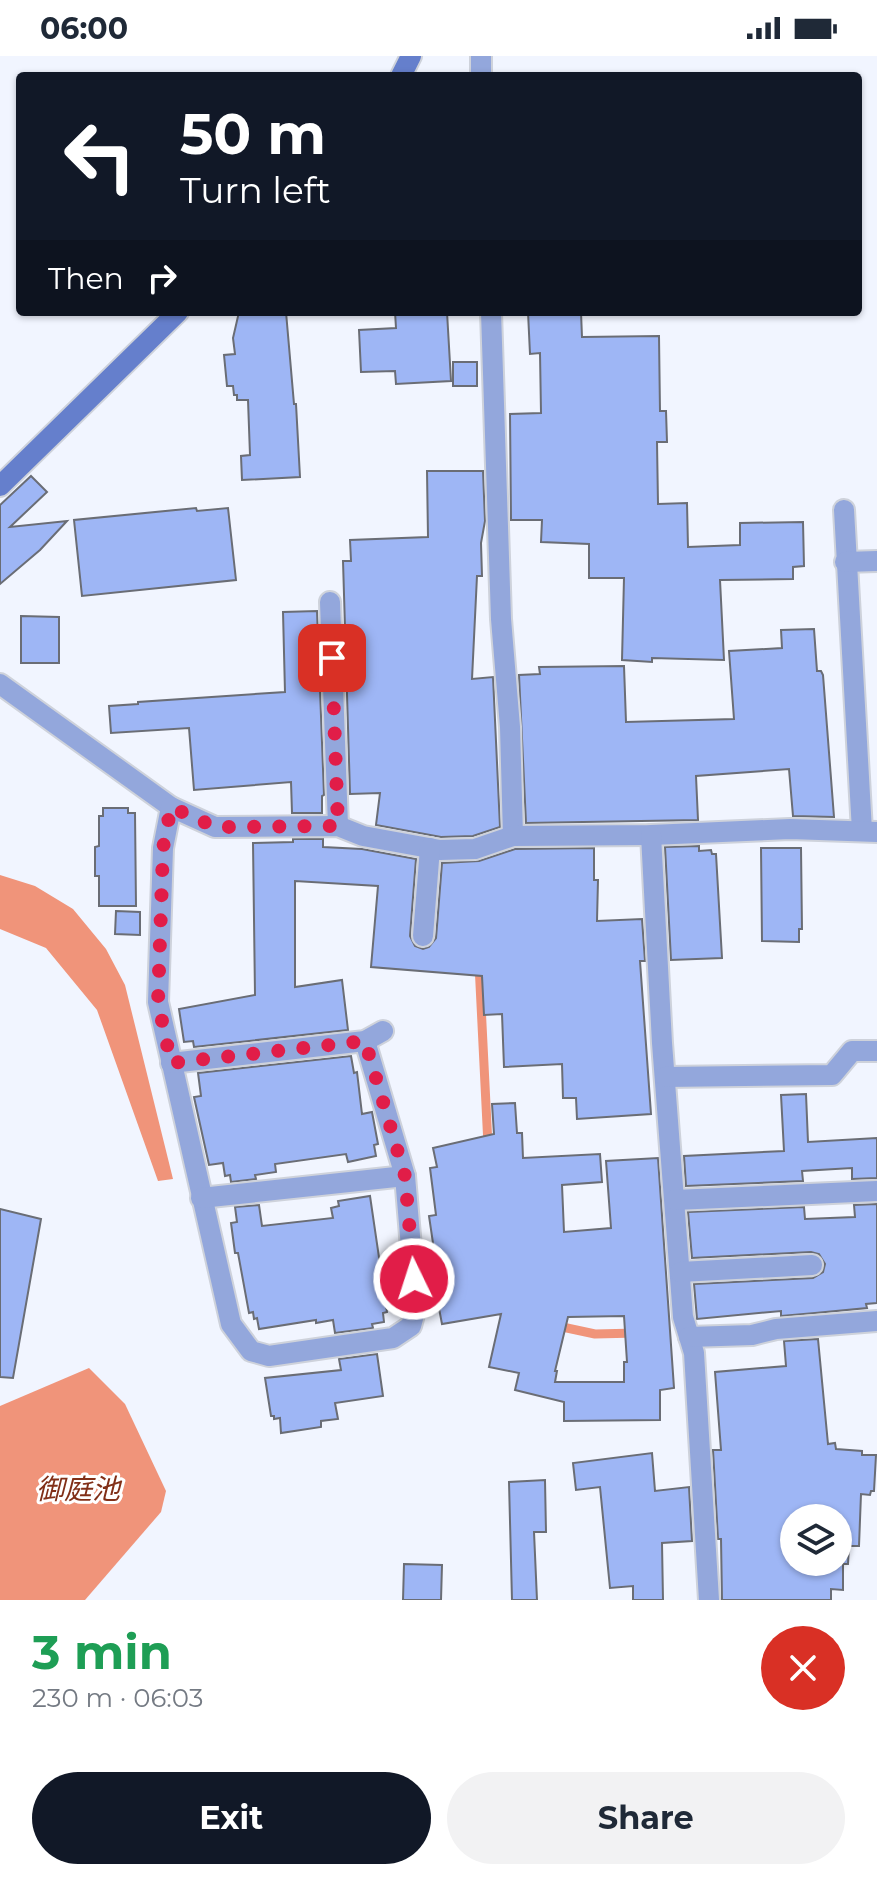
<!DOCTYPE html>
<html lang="en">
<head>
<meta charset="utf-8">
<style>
  :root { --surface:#fff; --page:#f2f2f3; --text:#1f2937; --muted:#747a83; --accent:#111827 }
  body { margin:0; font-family:Montserrat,"Noto Sans JP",sans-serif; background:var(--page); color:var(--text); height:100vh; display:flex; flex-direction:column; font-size:30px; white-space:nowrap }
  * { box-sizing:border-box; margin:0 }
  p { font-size:26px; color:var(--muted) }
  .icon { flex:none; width:44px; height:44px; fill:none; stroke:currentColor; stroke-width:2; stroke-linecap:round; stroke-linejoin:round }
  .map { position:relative; height:1544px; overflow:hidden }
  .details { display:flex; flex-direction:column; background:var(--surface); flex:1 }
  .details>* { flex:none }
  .hud { position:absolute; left:16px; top:16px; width:846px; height:244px; border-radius:8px; box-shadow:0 2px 6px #0004; background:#111827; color:#fff; overflow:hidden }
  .buttons { position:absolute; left:780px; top:1448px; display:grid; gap:16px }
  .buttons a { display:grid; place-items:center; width:72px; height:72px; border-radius:50%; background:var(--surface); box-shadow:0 2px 6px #0004; font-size:40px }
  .pin { position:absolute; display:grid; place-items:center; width:68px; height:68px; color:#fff; margin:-34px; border-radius:16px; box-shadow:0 4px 12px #0006 }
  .me { position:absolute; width:88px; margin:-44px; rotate:356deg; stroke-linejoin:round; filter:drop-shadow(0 0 6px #0008) }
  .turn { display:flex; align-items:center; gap:28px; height:168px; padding:0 32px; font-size:36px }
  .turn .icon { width:104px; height:104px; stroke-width:2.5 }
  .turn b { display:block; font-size:56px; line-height:68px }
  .then { display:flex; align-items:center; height:76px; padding:0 32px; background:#0003; gap:16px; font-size:30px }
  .round { display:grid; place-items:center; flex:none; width:84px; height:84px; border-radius:42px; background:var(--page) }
  .headline { display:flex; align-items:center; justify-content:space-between; height:136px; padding:0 32px }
  h1 { font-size:48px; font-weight:700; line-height:60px; color:#1e9e55 }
  .primary-button { display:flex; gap:16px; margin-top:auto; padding:16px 32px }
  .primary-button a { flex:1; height:92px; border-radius:48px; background:var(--accent); color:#fff; font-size:32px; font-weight:700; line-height:92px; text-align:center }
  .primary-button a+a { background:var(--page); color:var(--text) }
  .status { display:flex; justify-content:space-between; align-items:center; height:56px; padding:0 40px; background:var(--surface); direction:ltr }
  .status svg { height:22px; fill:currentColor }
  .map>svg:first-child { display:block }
</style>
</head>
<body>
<div class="status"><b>06:00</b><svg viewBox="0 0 49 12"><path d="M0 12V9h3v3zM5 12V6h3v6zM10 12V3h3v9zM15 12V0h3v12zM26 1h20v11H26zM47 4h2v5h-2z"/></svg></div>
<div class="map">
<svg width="877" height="1544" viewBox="0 0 877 1544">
  <rect width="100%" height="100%" fill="#f1f5ff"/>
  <g fill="#f0947a">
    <path d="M0,819L35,830L73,853L106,893L125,929L173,1123L158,1125L97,954L46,892L0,873Z"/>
    <path d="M89,1312L125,1348L166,1435L161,1456L85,1544H0V1350Z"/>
  </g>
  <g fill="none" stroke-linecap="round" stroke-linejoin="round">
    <g stroke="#f0947a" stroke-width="9">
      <path d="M479,908L488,1089"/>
      <path d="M553,1269L595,1278L637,1277"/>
    </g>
  </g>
  <g fill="#9eb6f5" stroke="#6a6d75" stroke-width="2" fill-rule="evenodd">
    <path d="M239,256H286L294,348H296L300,421L242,424L241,400L250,399L248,344H237V339H234L233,330H227L224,299L235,298L233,282Z"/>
    <path d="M395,256H447L451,325L396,328L395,315L361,316L359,274L396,272Z"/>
    <path d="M528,256H581L582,281L659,280L660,355H666L667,386H657L658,448L687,447L688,491L740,489V467L803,466L804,510L793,511V523L720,524L724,604L652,602V606L622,604L624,522H589V488L541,486L542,464H511L510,358L541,357L540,297L530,298Z"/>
    <rect x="453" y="306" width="24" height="24"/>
    <path d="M427,415H483L485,465L481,487L482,520H477L472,623L493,621L500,771L473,780L441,781L376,769L380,737L350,738L343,505H351L350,484L428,481Z"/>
    <path d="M31,420L47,436L10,471L67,465L40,494L0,528V449Z"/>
    <path d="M196,452L197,455L228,452L236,524L82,540L74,464Z"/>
    <path d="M317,555L324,739L322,740V757H292L291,726L194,734L189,672L111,677L109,650L138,648V646L285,636L283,556Z"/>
    <path d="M21,560L59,561V607H21Z"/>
    <path d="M814,573L817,615H821L823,619L834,761L793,760L789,713L696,720L698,764L526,767L519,619L540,618L539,611L624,610L626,666L734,663L729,595L782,592L781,574Z"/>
    <path d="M103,752H128V757H135L136,850H99V820H95V791L99,790V760H103Z"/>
    <path d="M293,783H323V791L362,793L416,803L410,880L415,890L423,893L429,891L436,882L442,807L479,805L515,793L594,792V824H598L597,865L642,863L645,905H640L651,1058L577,1063L576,1042H563L562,1008L504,1011L502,958L484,959L482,920L371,911L378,830L295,825V931L342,924L348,974L194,991L193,985L184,986L179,953L255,939L253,787L293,786Z"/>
    <path d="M699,790V795L711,794L712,798H716L722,902L671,904L665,791Z"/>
    <path d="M761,792H801L802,873H799V886L762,885Z"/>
    <path d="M116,855L140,856V879L115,878Z"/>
    <path d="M351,1000L354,1017L357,1016L362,1058L372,1056L378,1088L374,1089L376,1100L348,1106L346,1098L275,1108L276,1116L255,1119L256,1123L231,1126L230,1119L225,1120L223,1107L209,1109L194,1041L201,1040L198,1017Z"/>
    <path d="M806,1038L808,1086L877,1082V1122L852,1123V1112L802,1115L803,1125L686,1130L684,1100L784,1095L781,1039Z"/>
    <path d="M515,1047L517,1077H522L523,1102L600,1098L602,1126L562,1129L564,1176L611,1172L606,1105L658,1102L674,1332L660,1334V1364L564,1365V1346L515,1334L519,1317L489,1311L501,1258L442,1268L433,1221H438L429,1160L436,1159L430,1112L437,1111L433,1092L494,1078L492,1048ZM624,1260L627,1306H624V1326H555L557,1315H555L568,1261Z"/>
    <path d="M370,1140L387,1256L383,1257L384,1266L372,1268L373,1272L335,1277L333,1264L316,1267V1264L259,1273L257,1262L254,1263L253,1256L249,1257L238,1197H235L231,1167L237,1166L235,1151L259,1149L262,1170L333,1162L331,1152L339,1150L338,1145Z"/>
    <path d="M877,1148V1247L866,1248L867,1252L815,1257L781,1260V1255L697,1263L694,1228L813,1222L823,1216L825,1208L819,1198L811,1196L692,1202L688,1156L804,1151L805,1163L855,1161L854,1149Z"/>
    <path d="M0,1153L41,1163L13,1322L0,1321Z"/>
    <path d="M818,1283L828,1388L835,1387L836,1393L862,1395V1399H876L874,1435H871L870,1439L861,1438L859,1490H849L848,1508H843V1534L831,1533V1544H722L721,1483H718L713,1394H721L715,1316L786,1310L784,1285ZM794,1462H838V1506H794Z"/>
    <path d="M377,1298L383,1340L335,1347L338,1363L321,1365V1371L281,1377L280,1362L274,1363V1360H271L265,1322L341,1314L339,1303Z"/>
    <path d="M652,1397L655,1435L689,1431L692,1485L662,1487L663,1544H633V1530L610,1532L600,1431L576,1434L573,1407Z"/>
    <path d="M545,1424L546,1476H534L537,1544H512L509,1426Z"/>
    <path d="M404,1508L442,1509L441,1544H403Z"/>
  </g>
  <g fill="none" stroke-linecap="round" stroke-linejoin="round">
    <g stroke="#ced2db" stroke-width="24">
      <g id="street">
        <path d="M481,0V20"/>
        <path d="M491,256L501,563L510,671L513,780"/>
        <path d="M844,454L862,775"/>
        <path d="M845,506L877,505"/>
        <path d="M330,546L338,770"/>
        <path d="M0,628L171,751L215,771L338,770L363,780L440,794L475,793L513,780L651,779L790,773L877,776"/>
        <path d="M171,751L163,792L158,946L231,1268L251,1295L269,1300L393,1282L411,1270L416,1251L405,1120L365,985"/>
        <path d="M651,779L662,987L683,1261L694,1297L709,1544"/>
        <path d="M423,880L430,792"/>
        <path d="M171,1007L365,985L383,975"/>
        <path d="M665,1021L832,1019L852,995H877"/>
        <path d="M201,1142L405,1120"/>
        <path d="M675,1144L877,1135"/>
        <path d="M680,1216L812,1209"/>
        <path d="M689,1281L752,1279L776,1273L877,1265"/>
      </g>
    </g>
    <g stroke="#ced2db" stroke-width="24">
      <g id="secondary">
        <path d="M401,20L411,0"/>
        <path d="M0,430L178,256"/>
      </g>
    </g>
    <use href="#street" stroke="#93a7dc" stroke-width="20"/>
    <use href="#secondary" stroke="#657fcc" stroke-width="20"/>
  </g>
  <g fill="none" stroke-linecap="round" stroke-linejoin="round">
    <path stroke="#e11d48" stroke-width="14" stroke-dasharray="0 25.2" d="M332,602L338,770L215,771L171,751L163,792L158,946L171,1007L365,985L405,1120L414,1223"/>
  </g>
  <g text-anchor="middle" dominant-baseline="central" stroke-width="6" stroke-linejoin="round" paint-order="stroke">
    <g font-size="28" font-style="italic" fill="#812f17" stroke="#fff">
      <text x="78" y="1433">御庭池</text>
    </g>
  </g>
</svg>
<div class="buttons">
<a><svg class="icon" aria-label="layers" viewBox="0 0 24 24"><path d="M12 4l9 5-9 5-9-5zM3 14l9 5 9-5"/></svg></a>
</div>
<div class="pin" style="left:332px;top:602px;background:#d93025"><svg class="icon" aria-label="arrive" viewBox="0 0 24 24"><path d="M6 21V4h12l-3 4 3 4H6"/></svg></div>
<svg class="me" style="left:414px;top:1223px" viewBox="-20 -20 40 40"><circle r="17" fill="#e11d48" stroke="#fff" stroke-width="3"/><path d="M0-11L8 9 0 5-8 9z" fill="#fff"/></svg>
<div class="hud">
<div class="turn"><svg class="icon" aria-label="left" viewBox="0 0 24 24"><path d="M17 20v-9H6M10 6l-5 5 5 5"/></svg><div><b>50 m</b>Turn left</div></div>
<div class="then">Then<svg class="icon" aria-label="right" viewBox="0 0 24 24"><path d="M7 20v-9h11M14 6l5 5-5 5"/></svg></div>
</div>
</div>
<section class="details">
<div class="headline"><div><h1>3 min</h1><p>230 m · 06:03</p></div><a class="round" style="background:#d93025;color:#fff"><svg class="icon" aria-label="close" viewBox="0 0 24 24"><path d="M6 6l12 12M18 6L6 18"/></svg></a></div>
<div class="primary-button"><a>Exit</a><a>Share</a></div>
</section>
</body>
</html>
